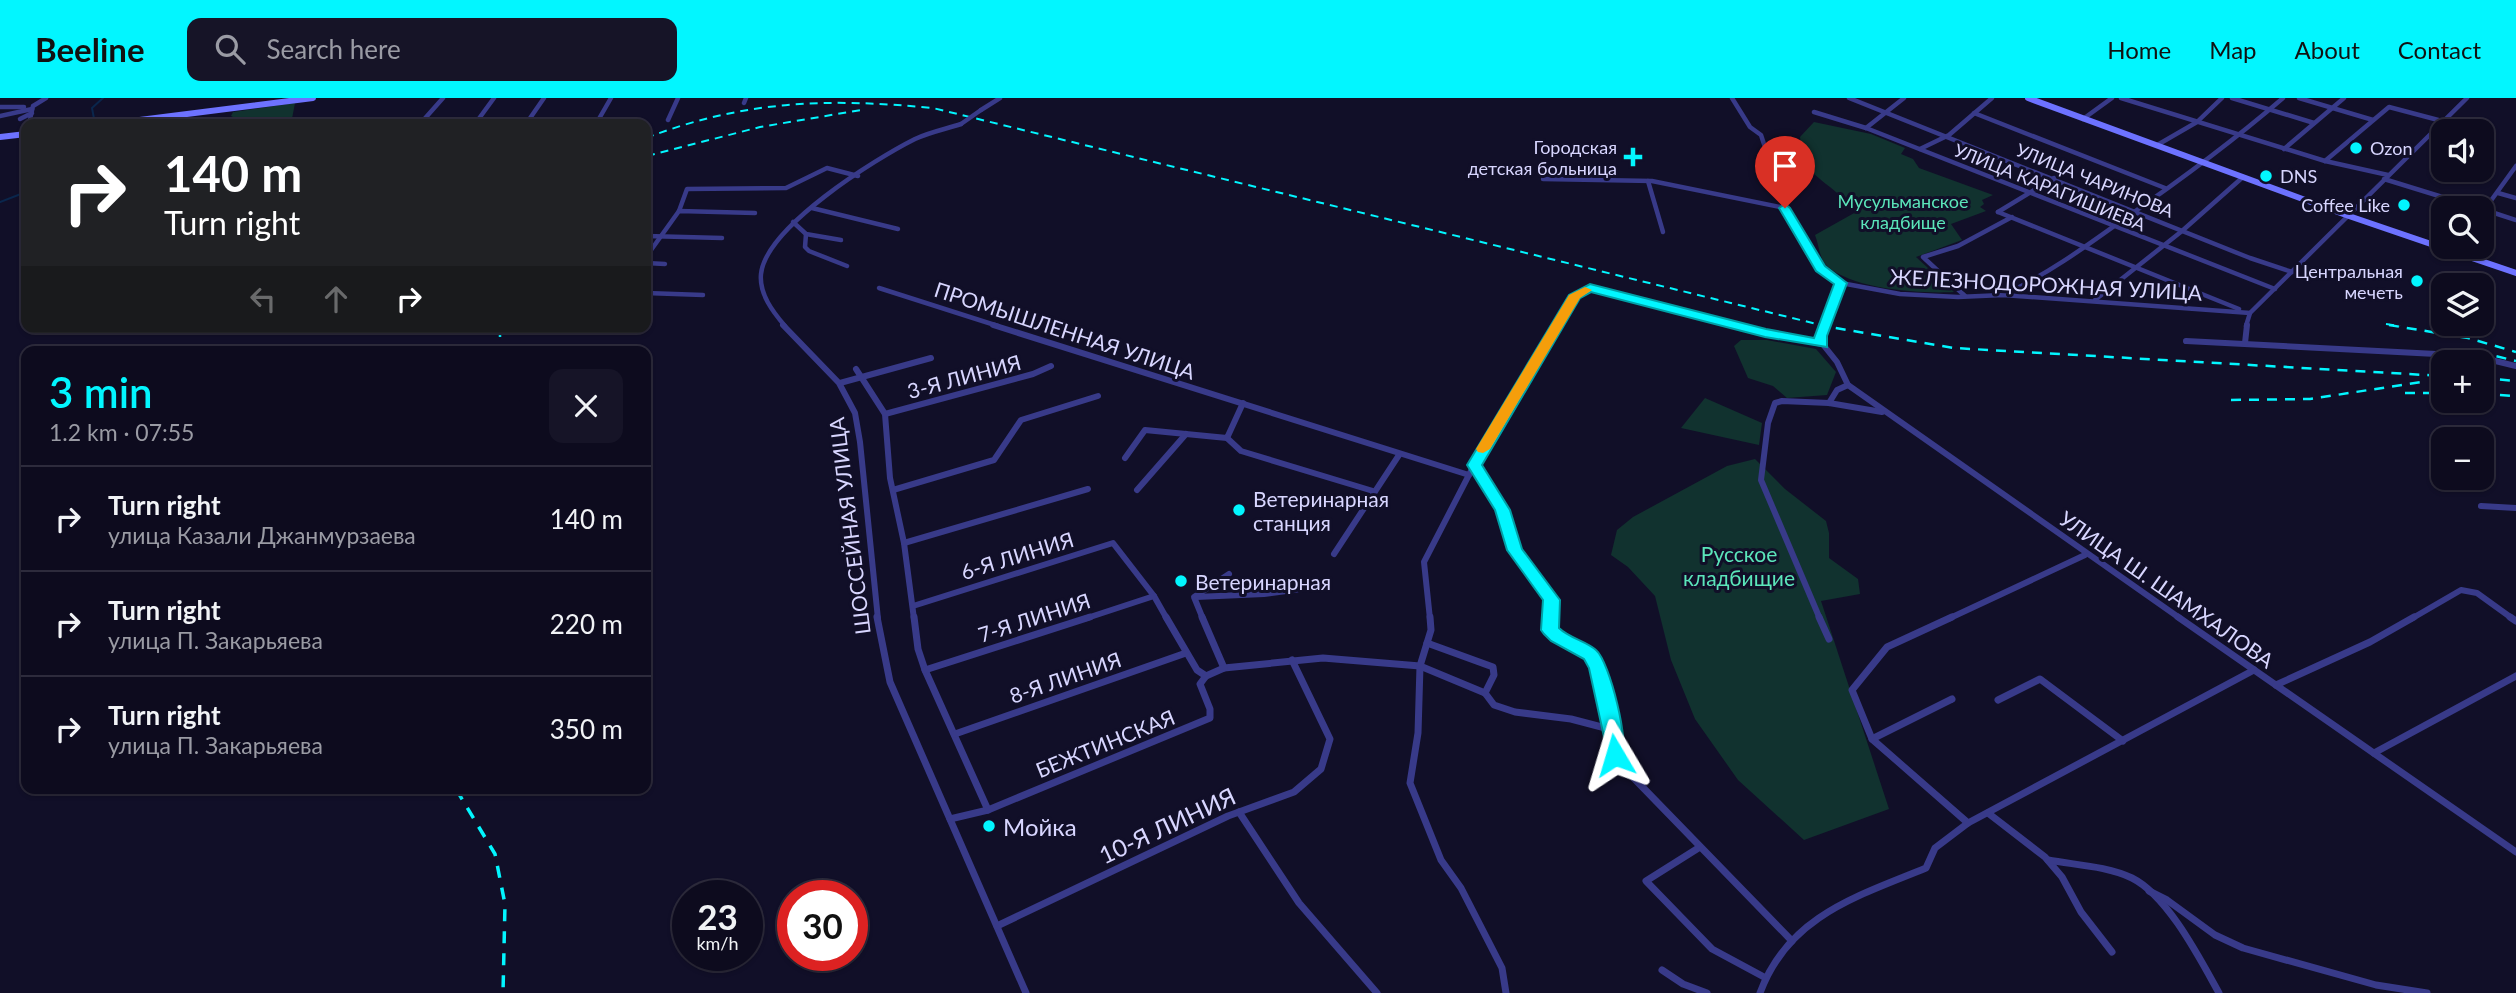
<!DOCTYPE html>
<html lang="en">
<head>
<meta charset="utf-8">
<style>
  :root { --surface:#0d0b1e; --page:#161427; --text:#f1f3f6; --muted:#9a9ba4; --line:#2d2b3c; --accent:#02f6ff }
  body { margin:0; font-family:Lato,sans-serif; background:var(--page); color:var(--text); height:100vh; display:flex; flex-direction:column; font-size:26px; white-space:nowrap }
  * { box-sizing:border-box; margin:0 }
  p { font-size:23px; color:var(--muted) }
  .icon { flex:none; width:38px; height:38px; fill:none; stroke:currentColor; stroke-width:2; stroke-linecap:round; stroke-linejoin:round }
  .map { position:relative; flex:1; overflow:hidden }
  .details { position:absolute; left:21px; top:248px; width:630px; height:448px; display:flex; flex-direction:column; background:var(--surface); border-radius:14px; box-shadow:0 2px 5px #0004,0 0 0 2px var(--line) }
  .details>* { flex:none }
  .banner { position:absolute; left:21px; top:21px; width:630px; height:214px; border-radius:14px; box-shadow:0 2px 5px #0004,0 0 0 2px var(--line); background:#202124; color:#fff; overflow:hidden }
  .tools { position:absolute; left:2431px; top:21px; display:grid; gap:14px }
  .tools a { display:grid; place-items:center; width:63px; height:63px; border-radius:14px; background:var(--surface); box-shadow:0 2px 5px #0004,0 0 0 2px var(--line); font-size:35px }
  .speed { position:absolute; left:672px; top:782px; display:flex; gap:14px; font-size:35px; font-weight:700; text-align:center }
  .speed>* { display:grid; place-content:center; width:91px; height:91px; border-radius:50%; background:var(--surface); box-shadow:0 2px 5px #0004,0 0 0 2px var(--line); line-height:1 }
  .speed small { font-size:18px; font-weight:400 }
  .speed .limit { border:10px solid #d22; background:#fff; color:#111 }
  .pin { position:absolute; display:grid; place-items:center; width:60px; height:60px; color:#fff; margin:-72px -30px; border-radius:50% 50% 50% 0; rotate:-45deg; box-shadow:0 0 7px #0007 }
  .pin .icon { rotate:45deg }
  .me { position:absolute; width:77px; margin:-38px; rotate:353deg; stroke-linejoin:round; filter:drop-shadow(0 0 5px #0008) }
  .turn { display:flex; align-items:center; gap:24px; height:147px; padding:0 28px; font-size:32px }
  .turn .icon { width:91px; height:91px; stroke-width:2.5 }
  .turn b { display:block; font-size:49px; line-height:60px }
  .lanes { display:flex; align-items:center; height:66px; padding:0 28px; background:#0003; justify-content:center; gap:35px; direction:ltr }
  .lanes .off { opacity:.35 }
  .round { display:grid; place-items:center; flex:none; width:74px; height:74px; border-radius:14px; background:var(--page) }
  .head { display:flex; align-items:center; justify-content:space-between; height:119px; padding:0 28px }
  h1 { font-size:42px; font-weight:600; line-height:52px; color:var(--accent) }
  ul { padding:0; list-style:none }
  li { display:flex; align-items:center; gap:21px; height:105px; padding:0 28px; border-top:2px solid var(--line) }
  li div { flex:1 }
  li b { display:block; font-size:26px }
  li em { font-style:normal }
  header { display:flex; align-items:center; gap:42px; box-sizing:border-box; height:98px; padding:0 35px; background:var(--accent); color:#111 }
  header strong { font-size:33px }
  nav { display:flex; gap:38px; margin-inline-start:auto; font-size:24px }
  .search { width:490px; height:63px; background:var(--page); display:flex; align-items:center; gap:18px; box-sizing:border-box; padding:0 24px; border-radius:14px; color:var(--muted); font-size:26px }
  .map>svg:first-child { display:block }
</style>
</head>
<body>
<header>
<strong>Beeline</strong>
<div class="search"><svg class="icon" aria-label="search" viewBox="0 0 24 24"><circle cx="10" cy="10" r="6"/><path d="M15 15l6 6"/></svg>Search here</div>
<nav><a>Home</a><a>Map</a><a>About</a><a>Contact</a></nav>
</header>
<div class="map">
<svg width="2516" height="895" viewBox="0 0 2516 895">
  <rect width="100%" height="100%" fill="#110f28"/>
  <g fill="#11322f">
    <path d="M295,5L291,26H236L237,21L231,18L233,14Z"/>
    <path d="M1814,24L1871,36L1905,50L1901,56L1913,61L1919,70L1993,97L1982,102L1984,106L1980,109L1986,113L1951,126L1962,142L1916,159L1954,194C1920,196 1852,191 1827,168C1819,160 1819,147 1815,137L1856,114C1839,92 1813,80 1796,57L1801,48L1800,39Z"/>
    <path d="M1741,242H1767L1816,251L1836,274L1827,297L1787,300L1773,288L1748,280L1734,248Z"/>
    <path d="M1705,300L1762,325L1759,347L1681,330Z"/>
    <path d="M1755,361L1785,391L1826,423L1829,435V460L1858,481L1860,496L1821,503L1889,711L1804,742L1738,682L1695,621L1671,562L1655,498L1628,469L1611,457L1617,432L1633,419L1727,368Z"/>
  </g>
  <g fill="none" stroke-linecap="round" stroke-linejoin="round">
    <g stroke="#0a264c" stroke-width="2">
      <path d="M95,26L92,10L103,0"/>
      <path d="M0,104L26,94"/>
    </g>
    <g stroke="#383a89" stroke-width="4.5">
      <path d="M1732,0L1750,29L1761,37L1785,110L1820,171L1841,185L1900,196L1958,199L2003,197L2250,215"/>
      <path d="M1849,0L2250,160L2292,174"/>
      <path d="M2121,0L2325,63L2388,77"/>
      <path d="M2232,0L2314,25"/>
      <path d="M2299,0L2373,22"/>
      <path d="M744,5L746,0"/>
      <path d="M0,9H24"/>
      <path d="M981,12L1000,0"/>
      <path d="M1814,14L1866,30L2275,191"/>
      <path d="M1974,15L2165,90"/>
      <path d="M0,18L32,11"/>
      <path d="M20,21L32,15"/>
      <path d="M2083,21L2112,0"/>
      <path d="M668,22L678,0"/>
      <path d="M29,26L33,8L46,0"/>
      <path d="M420,26L443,0"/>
      <path d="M475,26L494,0"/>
      <path d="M526,26L544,0"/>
      <path d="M596,26L611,0"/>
      <path d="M1866,30L1904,0"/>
      <path d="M2159,46L2197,24L2222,0"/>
      <path d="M1920,51L1949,37L1992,0"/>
      <path d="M2284,51L2344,0"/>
      <path d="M2325,63L2389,9L2442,23"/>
      <path d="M1543,81L1652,83L1785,110"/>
      <path d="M2384,81L2478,110"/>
      <path d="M1648,83L1663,134"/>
      <path d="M2498,95L2516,100"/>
      <path d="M812,110L898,131"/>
      <path d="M2482,111L2516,122"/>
      <path d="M679,113L687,91L786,90L827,70L858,78"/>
      <path d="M1998,114L2239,211"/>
      <path d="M1998,114L2054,80"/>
      <path d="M2482,115L2516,68"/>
      <path d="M793,124L806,136L841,142"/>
      <path d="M806,136L805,149L809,153L847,168"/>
      <path d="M646,138L722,140"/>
      <path d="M646,159L679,113L755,115"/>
      <path d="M646,165L665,166"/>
      <path d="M879,190L998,228"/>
      <path d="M646,195L703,197"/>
      <path d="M2005,196C2048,176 2085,149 2124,121C2179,83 2232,44 2283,0"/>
      <path d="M1965,198L1923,159L1958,148L2012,119"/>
      <path d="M2095,202L2182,133L2243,79"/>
      <path d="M1827,216L1841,185"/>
      <path d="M785,228C773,214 759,196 761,176C766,129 875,61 915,41C930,34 946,31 961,26"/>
      <path d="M1556,228L1575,197L1590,190L1739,228"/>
      <path d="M2246,228L2250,215L2467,0"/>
    </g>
    <g stroke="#383a89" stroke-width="6">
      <path d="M783,227L839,285L855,315L860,344L878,521"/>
      <path d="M993,227L1469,377"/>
      <path d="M1732,227L1822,246"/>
      <path d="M2186,243L2475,258L2516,268"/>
      <path d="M1821,244L1837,264L1848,287L2181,521"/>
      <path d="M2245,245L2247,227"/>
      <path d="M856,271L885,316L890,380L904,445L914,521"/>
      <path d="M840,285L931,260"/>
      <path d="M1829,305L1837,292L1848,287"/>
      <path d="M885,316L1033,276L1051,268"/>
      <path d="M1227,340L1241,353L1373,393"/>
      <path d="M1125,360L1145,332L1227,340L1243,305"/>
      <path d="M1475,367L1503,412L1515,452L1552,502L1551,521"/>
      <path d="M893,392L994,362L1021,322L1098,298"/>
      <path d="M1137,392L1186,336"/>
      <path d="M2481,408L2516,410"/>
      <path d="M904,445L1088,391"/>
      <path d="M1334,456L1399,357"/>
      <path d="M1196,499L1264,496L1316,489"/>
      <path d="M913,508L1113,445L1154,498L1167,521"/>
      <path d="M1084,521L1154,498"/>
      <path d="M1203,521L1194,499L1229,476"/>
      <path d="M1430,521L1424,464L1488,340L1557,227"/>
      <path d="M1820,521L1761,382L1768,325L1775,305L1782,303L1829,305L1882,314"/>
      <path d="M1948,521L2085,457"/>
      <path d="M2411,521L2461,492L2477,495L2513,521"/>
    </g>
    <g stroke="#383a89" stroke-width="7">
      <path d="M877,519L890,584L1026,895"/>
      <path d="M914,519L918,551L925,572L988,712"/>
      <path d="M1166,519L1197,572L1206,578"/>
      <path d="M1202,519L1224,570L1323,560L1420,568L1418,635L1410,685L1441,762L1461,790L1502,870L1506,895"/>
      <path d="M1430,519L1431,532L1420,568L1485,595L1494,607L1515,614L1571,621L1613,632"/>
      <path d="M1551,519L1550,532L1587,554L1597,568L1622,668L1792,843"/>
      <path d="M1819,519L1829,541"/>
      <path d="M1952,519L1887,549L1852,592L1872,641L1968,725"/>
      <path d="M2178,519L2516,754"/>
      <path d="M2510,519L2516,523"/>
      <path d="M1427,545L1493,569L1494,577L1485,595"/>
      <path d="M925,572L1090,519"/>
      <path d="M2276,587L2370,544L2414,519"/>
      <path d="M1998,602L2040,581L2123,643"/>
      <path d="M955,636L1186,555"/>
      <path d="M1872,641L1952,601"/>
      <path d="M2374,655L2516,578"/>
      <path d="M1239,714L1299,805L1377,895"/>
      <path d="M1988,715L2045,759L2062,779L2081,814L2112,854"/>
      <path d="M950,721L988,712L1210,620V611L1200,586L1206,578L1224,570"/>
      <path d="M1700,749L1646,783L1712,851L1764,879"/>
      <path d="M2048,762C2075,767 2107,768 2132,780C2168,798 2200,861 2219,895"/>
      <path d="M2149,793L2167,802L2215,837L2243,850L2376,887L2427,895"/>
      <path d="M997,828L1228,718L1294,694L1321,671L1330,641L1292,562"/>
      <path d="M1662,872L1683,886L1707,895"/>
      <path d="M1760,895C1788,818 1858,798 1926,770L1935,750L1968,725L2254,572"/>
    </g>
    <g stroke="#6d72ff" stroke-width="6">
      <path d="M2028,0L2346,117L2516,175"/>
      <path d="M108,26L313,0"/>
      <path d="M0,39L26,36"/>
    </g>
    <g stroke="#02f6ff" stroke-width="2" stroke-dasharray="8 6" stroke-linecap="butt">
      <path d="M646,40C745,2 829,0 933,10L1825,228"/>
      <path d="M647,58L760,29L861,12"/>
      <path d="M2386,226L2400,228"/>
    </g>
    <g stroke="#02f6ff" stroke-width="2.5" stroke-dasharray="10 8" stroke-linecap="butt">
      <path d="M1818,227L1954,250L2443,278"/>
      <path d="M2389,227L2468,240L2516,254"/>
      <path d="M500,229V254"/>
      <path d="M2479,254L2516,263"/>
      <path d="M2482,280L2516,283"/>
      <path d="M2405,295H2443"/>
      <path d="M2482,296L2516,298"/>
      <path d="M2231,302L2310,301L2421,284"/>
    </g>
    <path stroke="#02f6ff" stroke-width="3.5" stroke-dasharray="12 10" stroke-linecap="butt" d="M456,691L495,756L505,806L503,895"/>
    <g stroke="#383a89" stroke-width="4.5">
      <path d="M961,26L981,12"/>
      <path d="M1823,228L1827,216"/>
    </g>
    <path stroke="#383a89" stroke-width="6" d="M1820,238L1824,227"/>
  </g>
  <path fill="#02f6ff" stroke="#01a0a6" stroke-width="2" d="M1785,106L1790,110L1825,168L1847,185L1827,238V249L1765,239L1591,194L1580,200L1482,367L1510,412L1522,451L1560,502L1559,530C1569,540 1586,543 1596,552C1610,564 1630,647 1622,662L1615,664L1609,662L1589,570L1584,561L1551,543L1544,536L1541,532L1543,502L1507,452L1495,412L1467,367L1569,197L1590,186L1766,231L1814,240L1834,186L1816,173L1779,110Z"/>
  <path fill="#f59e0b" d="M1585,189L1592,192L1580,200L1490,351L1483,355L1478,354L1476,351L1569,197Z"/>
  <g fill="#02f6ff" stroke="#110f28" stroke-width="2.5">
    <circle cx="2356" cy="50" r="7"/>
    <path d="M1629.5 48.5h7v7h7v7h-7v7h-7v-7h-7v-7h7z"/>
    <circle cx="2266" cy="78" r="7"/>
    <circle cx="2404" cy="107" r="7"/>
    <circle cx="2417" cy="183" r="7"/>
    <circle cx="1239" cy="412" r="7"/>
    <circle cx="1181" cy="483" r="7"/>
    <circle cx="989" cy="728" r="7"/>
  </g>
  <g text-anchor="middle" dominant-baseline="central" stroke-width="6" stroke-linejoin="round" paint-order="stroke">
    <g font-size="18" fill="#d8d6ff" stroke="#110f28" text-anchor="end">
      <text x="1617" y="49">Городская<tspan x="1617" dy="21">детская больница</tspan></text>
      <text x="2370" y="50" text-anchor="start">Ozon</text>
      <text x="2280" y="78" text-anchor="start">DNS</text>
      <text x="2390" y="107">Coffee Like</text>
      <text x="2403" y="173">Центральная<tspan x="2403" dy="21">мечеть</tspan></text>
    </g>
    <g font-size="18" fill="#d8d6ff" stroke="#110f28">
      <text transform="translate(2095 82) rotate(22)">УЛИЦА ЧАРИНОВА</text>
      <text transform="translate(2050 89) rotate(22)">УЛИЦА КАРАГИШИЕВА</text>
    </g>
    <g font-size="18" fill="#5be5ba" stroke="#110f28">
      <text x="1903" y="103">Мусульманское<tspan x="1903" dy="21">кладбище</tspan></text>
    </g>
    <g font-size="21" fill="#d8d6ff" stroke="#110f28">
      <text transform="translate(2046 186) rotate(3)">ЖЕЛЕЗНОДОРОЖНАЯ УЛИЦА</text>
      <text transform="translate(1065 232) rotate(18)">ПРОМЫШЛЕННАЯ УЛИЦА</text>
      <text transform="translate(964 278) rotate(-15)">3-Я ЛИНИЯ</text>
      <text transform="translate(849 428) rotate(-97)">ШОССЕЙНАЯ УЛИЦА</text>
      <text transform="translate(1017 457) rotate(-17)">6-Я ЛИНИЯ</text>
      <text transform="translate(2167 491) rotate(35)">УЛИЦА Ш. ШАМХАЛОВА</text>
      <text transform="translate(1034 519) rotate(-18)">7-Я ЛИНИЯ</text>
      <text transform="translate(1065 579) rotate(-19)">8-Я ЛИНИЯ</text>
      <text transform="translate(1105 645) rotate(-22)">БЕЖТИНСКАЯ</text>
    </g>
    <g font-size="21" fill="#d8d6ff" stroke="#110f28" text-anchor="start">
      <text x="1253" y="400">Ветеринарная<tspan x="1253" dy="24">станция</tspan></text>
      <text x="1195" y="483">Ветеринарная</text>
    </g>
    <g font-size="21" fill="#5be5ba" stroke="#110f28">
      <text x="1739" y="455">Русское<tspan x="1739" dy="24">кладбищие</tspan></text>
    </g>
    <g font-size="24" fill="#d8d6ff" stroke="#110f28">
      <text transform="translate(1167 727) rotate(-25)">10-Я ЛИНИЯ</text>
    </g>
    <g font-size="24" fill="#d8d6ff" stroke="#110f28" text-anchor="start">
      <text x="1003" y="728">Мойка</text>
    </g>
  </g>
</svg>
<div class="tools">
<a><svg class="icon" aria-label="sound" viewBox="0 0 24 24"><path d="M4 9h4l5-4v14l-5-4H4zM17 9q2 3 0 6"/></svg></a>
<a><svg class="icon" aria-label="search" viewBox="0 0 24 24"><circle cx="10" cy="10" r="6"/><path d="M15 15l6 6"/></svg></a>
<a><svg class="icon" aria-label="layers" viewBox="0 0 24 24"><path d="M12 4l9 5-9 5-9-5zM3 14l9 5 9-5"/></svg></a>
<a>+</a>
<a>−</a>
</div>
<div class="speed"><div>23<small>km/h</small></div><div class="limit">30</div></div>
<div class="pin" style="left:1785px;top:110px;background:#d93025"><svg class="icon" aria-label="arrive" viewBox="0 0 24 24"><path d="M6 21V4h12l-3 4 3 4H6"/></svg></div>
<svg class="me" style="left:1615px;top:657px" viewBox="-20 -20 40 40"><path d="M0-17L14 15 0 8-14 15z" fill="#02f6ff" stroke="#fff" stroke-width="4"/></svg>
<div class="banner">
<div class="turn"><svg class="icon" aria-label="right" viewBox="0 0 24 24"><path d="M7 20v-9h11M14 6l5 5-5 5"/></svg><div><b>140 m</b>Turn right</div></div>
<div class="lanes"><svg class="icon off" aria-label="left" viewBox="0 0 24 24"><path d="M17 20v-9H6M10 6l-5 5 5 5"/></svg><svg class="icon off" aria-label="ahead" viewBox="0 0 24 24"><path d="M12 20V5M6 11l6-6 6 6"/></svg><svg class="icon" aria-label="right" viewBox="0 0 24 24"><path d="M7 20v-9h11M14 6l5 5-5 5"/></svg></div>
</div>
<section class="details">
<div class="head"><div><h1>3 min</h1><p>1.2 km · 07:55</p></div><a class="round"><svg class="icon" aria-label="close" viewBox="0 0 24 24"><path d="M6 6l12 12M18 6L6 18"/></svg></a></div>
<ul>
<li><svg class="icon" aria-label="right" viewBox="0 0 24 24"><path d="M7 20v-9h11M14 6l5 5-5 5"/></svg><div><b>Turn right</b><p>улица Казали Джанмурзаева</p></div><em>140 m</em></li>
<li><svg class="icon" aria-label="right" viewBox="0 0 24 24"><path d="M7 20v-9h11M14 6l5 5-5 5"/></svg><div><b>Turn right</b><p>улица П. Закарьяева</p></div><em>220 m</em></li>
<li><svg class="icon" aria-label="right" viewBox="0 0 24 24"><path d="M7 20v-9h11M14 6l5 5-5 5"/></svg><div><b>Turn right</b><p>улица П. Закарьяева</p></div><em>350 m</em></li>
</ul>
</section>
</div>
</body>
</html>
